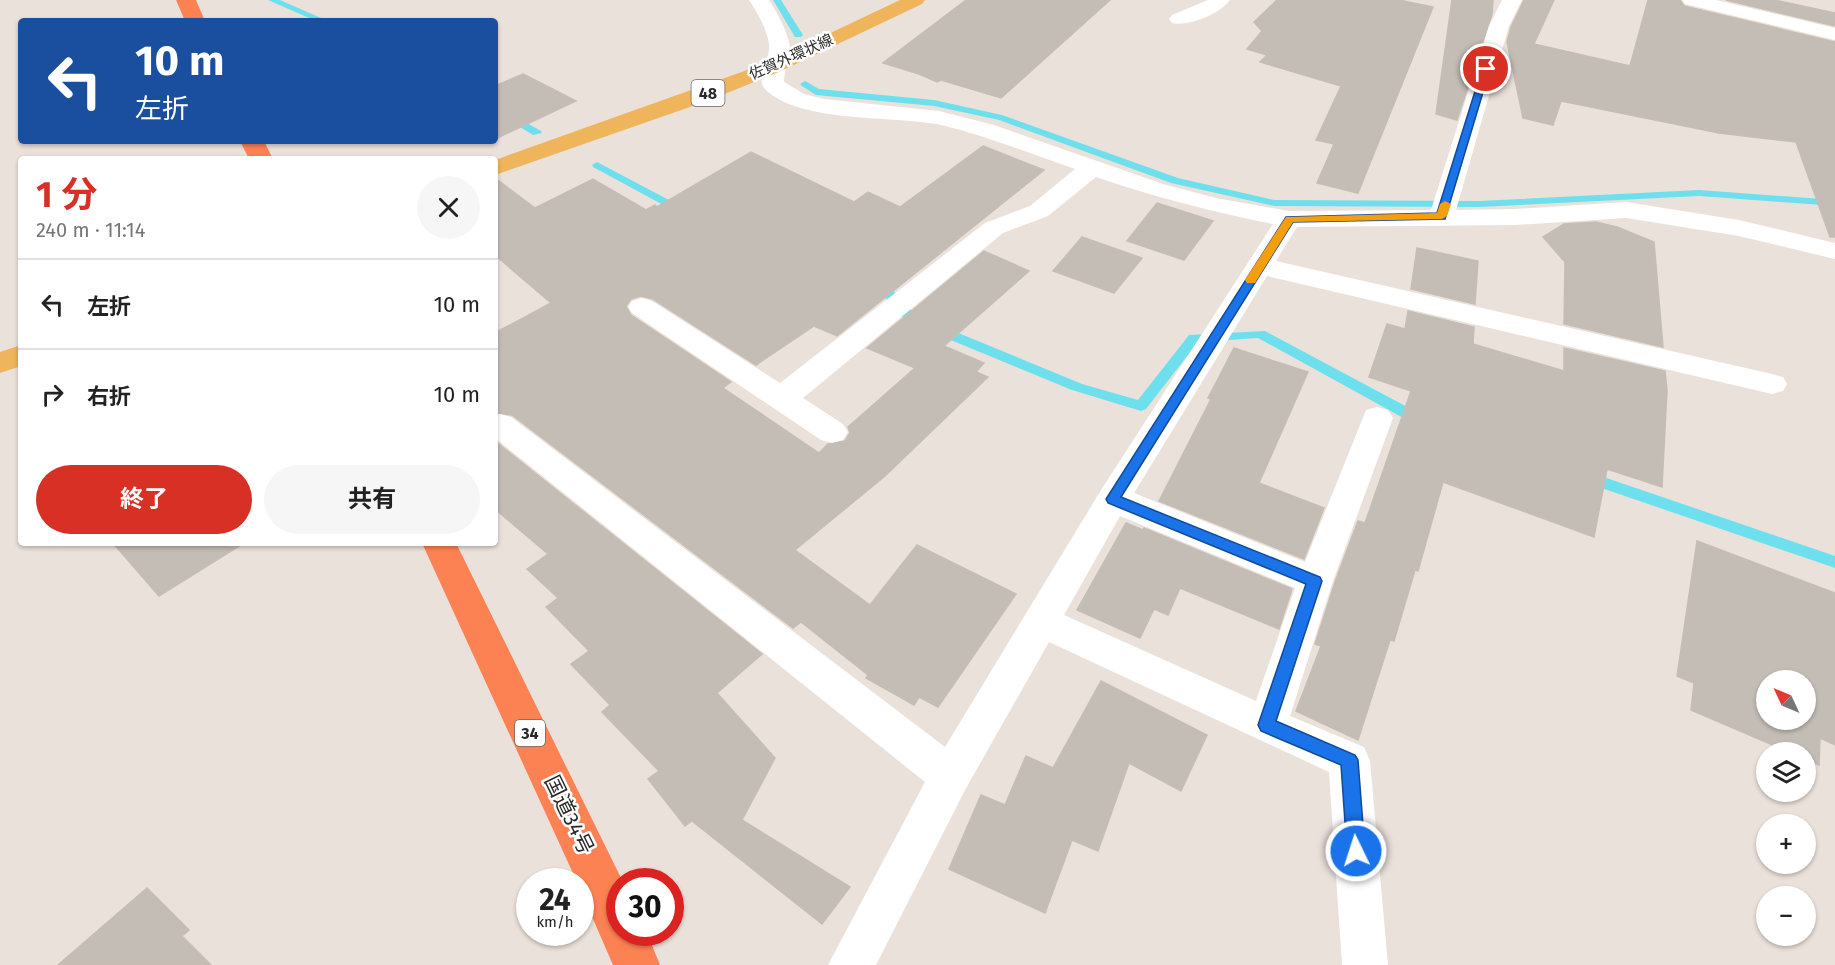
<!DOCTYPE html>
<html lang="ja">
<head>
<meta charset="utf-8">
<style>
  :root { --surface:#fff; --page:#f6f6f6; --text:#222; --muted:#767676; --line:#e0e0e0; --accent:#d93025 }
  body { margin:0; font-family:"Fira Sans","Noto Sans JP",sans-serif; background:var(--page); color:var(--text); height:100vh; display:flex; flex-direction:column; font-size:22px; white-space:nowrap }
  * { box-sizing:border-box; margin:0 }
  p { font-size:20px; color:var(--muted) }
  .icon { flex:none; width:33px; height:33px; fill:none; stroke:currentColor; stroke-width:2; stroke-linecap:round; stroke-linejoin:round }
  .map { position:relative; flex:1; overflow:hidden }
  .details { position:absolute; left:18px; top:156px; width:480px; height:390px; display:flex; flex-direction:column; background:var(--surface); border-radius:6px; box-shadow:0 2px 4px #0004 }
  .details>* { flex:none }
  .top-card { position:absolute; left:18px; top:18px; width:480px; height:126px; border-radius:6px; box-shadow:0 2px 4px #0004; background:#1a4fa0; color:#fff; overflow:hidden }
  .needle { width:39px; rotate:314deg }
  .tools { position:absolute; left:1756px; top:670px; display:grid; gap:12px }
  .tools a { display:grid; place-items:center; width:60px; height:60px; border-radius:50%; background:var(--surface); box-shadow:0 2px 4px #0004; font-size:30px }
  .speed { position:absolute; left:516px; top:868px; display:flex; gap:12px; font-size:30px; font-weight:700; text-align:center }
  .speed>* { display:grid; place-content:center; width:78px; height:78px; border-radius:50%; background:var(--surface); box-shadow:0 2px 4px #0004; line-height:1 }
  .speed small { font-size:15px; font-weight:400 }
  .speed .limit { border:9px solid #d22; background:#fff; color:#111 }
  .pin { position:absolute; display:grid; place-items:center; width:51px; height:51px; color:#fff; margin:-26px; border:3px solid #fff; border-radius:50%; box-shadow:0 2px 6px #0007 }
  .me { position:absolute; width:66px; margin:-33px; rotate:356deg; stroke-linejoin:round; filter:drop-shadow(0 0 4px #0008) }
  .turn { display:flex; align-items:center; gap:21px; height:126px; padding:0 18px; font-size:27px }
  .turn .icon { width:78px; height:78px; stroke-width:2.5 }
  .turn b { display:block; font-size:42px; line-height:51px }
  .round { display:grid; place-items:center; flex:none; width:63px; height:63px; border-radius:32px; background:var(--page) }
  .head { display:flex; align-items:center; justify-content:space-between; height:102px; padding:0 18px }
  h1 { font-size:36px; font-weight:700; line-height:45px; color:var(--accent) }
  .action { display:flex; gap:12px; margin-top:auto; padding:12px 18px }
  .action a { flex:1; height:69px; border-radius:36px; background:var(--accent); color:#fff; font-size:24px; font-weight:700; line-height:69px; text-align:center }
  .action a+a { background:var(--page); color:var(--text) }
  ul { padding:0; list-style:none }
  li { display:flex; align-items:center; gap:18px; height:90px; padding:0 18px; border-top:2px solid var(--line) }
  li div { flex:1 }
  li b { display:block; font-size:22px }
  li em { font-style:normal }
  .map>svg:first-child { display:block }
</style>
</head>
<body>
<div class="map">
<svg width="1835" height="965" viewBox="0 0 1835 965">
  <rect width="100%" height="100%" fill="#ebe1db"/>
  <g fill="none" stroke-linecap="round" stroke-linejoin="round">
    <g fill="#6ee0ed" fill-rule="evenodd">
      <path d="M268,0H280L328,21H316Z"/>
      <path d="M773,0H781L803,35L801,37H795Z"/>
      <path d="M805,81L819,89L934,100L1002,115L1178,178L1274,200L1479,201L1699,190L1835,200V206L1699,196L1479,207L1274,206L1171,183L999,120L934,106L816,95L802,86L800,84Z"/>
      <path d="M495,105L541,131L542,133L533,135L495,112Z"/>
      <path d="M597,162L686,209L688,211L686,213H678L593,167L592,165Z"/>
      <path d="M876,276L880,277L917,316L1082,384L1138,400L1189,335L1265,331L1426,417L1428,421L1421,426L1416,425L1258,338L1198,342L1146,409L1141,411L1072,390L907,322L872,283L870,280L872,277Z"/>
      <path d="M1586,471L1835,556V568L1581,481L1579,477L1581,473Z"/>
    </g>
  </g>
  <g fill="#c3bdb6" stroke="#c6bdb4" stroke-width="1.5" fill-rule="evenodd">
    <path d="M966,0H1110L1001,98L941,80L937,82L919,74L883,63Z"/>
    <path d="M1277,0H1399L1433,7L1358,193L1317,183L1334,144L1316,140L1341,86L1260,62L1267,55L1247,49L1262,31L1254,22Z"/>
    <path d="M1452,0H1493L1492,14L1457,120L1436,114Z"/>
    <path d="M1524,0H1554L1534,44L1630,66L1648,0H1680L1684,6L1835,42V237H1830L1796,142L1719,133L1561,101L1553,125L1523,118L1507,42L1511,27Z"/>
    <path d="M1726,0H1774L1835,13V26Z"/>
    <path d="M523,74L576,101L495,139V86Z"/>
    <path d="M983,146L1044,170L837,336L814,326L756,365L653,299L641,296L631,299L626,306L631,315L731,382L723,388L819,453L828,444L845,441L850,433L848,427L915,368L867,348L984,251L1029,271L944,346L984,363L976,372L988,377L885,476L795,550L870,605L917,545L1016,594L938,707L919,697L914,705L866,678L868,675L801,622L793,628L512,415L495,413V333L551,303L495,255V178L535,208L593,179L646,210L655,205L657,207L751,152L854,202L868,192L900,207Z"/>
    <path d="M1157,203L1213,221L1184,260L1127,241Z"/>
    <path d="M1596,222L1617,227L1654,242L1663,347L1564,324L1565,262L1543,237L1564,224Z"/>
    <path d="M1082,237L1142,258L1114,293L1053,271Z"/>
    <path d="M1417,248L1478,261L1475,304L1411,289Z"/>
    <path d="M1408,311L1474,327L1473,344L1564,371V348L1665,371L1667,390L1662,487L1607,469L1594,537L1443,482L1418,571L1415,570L1394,641L1390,640L1358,740L1296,711L1321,646L1315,644L1335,582L1358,521L1365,523L1411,391L1369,377L1387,324L1405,329Z"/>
    <path d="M1234,348L1308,372L1259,483L1324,508L1304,559L1159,501L1211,399L1208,398Z"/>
    <path d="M495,441L762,654L717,693L775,758L742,820L850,887L822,924L692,821L685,826L648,779L659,771L602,712L610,705L571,664L589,651L546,607L558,598L527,569L548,554L495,509Z"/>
    <path d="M1126,523L1143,530L1144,528L1292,589L1279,629L1180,588L1168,615L1154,609L1140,638L1077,610Z"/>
    <path d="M1697,541L1835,593V745L1820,738L1819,765L1806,759V753H1791L1691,710L1694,683L1677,676ZM1767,681H1806V720H1767Z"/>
    <path d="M113,543H244L159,596Z"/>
    <path d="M1101,681L1207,735L1181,791L1129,763L1098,851L1072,840L1045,913L949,869L981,795L1005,805L1026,756L1053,768Z"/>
    <path d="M147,888L189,930L182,936L211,965H58Z"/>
  </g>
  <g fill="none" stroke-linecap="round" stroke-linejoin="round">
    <g fill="#fff" fill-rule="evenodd">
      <path d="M749,0H769C776,11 790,35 790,49C790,59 784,70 784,82L804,94L824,99L939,111L994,125L1163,184L1216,198L1289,211L1431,210L1489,26L1502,0H1522L1509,26L1456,210L1515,209L1626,202L1739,220L1835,243V259L1739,236L1626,218L1515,225L1297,227L1276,261L1772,374L1783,377L1787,384L1783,391L1772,394L1267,276L1134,493L1305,562L1366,410L1377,407L1388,410L1393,418L1333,581L1290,716L1364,747L1370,761L1388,965H1342L1329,772L1049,642L965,790L876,965H828L925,782L495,438V415L500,414L511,417L945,747L1101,490L1273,224C1213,212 1154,197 1096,177L1048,216L1003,233L803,398L843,424L848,432L843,440L832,443L821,440L632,313L628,307L632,301L642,298L652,301L780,383L985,223L1030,206L1075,169C1031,154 987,136 941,125C894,115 800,124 765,89C756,80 768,60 769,50C771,37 757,11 749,0ZM1120,516L1295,588L1256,701L1064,615Z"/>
      <path d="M1208,0H1230C1220,14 1188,27 1172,23L1169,19L1172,15Z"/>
      <path d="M1682,0H1716L1835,28V40L1685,4Z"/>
    </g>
    <g fill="#efb55c" fill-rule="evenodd">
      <path d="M900,0H925L922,4L781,71L710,100L495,175V160L767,63Z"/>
      <path d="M21,345V366L0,373V352Z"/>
    </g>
    <g fill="#fc8254" fill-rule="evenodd">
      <path d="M176,0H196L205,21H185Z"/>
      <path d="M240,141H264L273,159H249Z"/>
      <path d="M422,543H456L623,882H620V933H647L660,965H613L580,889V882H577Z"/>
    </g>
  </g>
  <path fill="#1a73e8" stroke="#114b97" stroke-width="1.5" d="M1486,66L1490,69L1445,219L1293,222L1121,497L1320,577L1322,581L1276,721L1355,755L1358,760L1365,851L1363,858L1356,860L1350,858L1347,851L1341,765L1261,731L1258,725L1306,584L1108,503L1106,499L1286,217L1437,213L1482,69Z"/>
  <path fill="#f59e0b" d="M1445,201L1451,204L1447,216L1442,219L1293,222L1255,283H1247L1245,280L1286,217L1437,213L1440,204Z"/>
  <g text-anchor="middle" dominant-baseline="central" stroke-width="5" stroke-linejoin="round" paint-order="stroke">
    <g font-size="15" fill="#292929" stroke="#fff">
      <text transform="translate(791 57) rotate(-24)">佐賀外環状線</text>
    </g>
    <g fill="#fff" stroke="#696969" stroke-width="1.5">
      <rect x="691.5" y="80" width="33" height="26" rx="4.5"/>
      <rect x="515" y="720" width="30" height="26" rx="4.5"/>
    </g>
    <g font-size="16" font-weight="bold" fill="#292929">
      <text x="708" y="93">48</text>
      <text x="530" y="733">34</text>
    </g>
    <g font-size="21" fill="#292929" stroke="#fff">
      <text transform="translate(569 815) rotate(64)">国道34号</text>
    </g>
  </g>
</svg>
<div class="tools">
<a><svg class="needle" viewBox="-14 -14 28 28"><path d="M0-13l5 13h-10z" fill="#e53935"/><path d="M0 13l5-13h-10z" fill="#767676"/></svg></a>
<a><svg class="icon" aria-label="layers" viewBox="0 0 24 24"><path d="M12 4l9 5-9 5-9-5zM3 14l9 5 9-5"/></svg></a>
<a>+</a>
<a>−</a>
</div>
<div class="speed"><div>24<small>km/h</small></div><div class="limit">30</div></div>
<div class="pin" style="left:1486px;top:69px;background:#d93025"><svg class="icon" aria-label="arrive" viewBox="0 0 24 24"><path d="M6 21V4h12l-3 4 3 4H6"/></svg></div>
<svg class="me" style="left:1356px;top:851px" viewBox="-20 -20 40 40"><circle r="17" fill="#1a73e8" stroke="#fff" stroke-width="3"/><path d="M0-11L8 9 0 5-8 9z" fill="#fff"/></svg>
<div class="top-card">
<div class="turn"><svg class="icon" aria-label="left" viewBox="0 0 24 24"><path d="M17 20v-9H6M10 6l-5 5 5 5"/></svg><div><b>10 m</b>左折</div></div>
</div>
<section class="details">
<div class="head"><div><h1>1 分</h1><p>240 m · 11:14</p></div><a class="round"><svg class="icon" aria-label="close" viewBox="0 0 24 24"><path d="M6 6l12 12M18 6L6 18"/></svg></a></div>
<ul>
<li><svg class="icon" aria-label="left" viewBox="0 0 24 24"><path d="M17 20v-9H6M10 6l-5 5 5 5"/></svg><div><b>左折</b></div><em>10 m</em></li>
<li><svg class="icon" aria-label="right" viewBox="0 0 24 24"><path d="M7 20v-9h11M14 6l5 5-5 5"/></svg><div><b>右折</b></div><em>10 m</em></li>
</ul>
<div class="action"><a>終了</a><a>共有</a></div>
</section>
</div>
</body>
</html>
